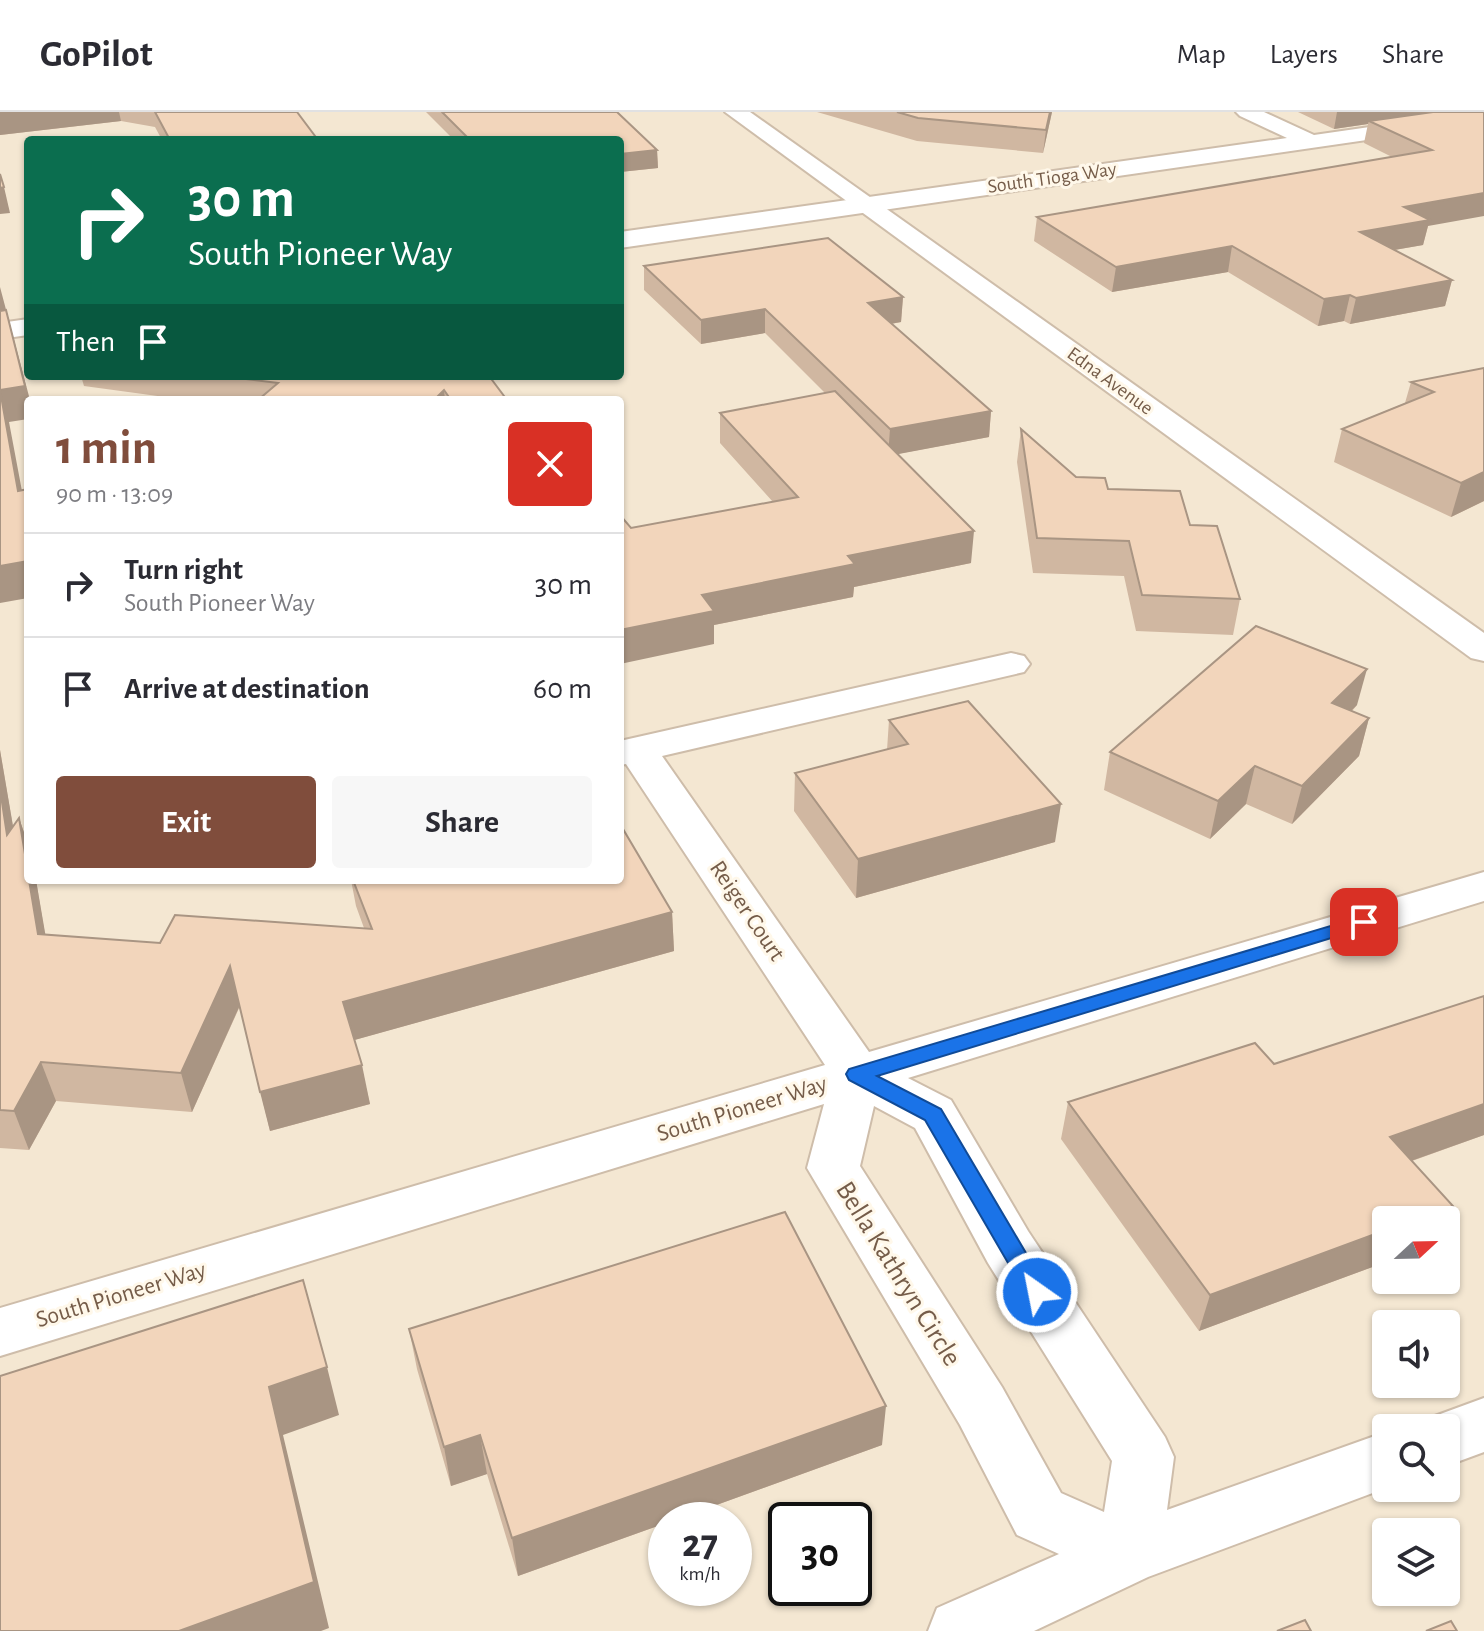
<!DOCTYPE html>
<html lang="en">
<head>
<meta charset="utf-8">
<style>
  :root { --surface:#fff; --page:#f7f7f7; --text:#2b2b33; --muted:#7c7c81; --line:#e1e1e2; --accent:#804d3c }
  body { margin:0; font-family:"Alegreya Sans",sans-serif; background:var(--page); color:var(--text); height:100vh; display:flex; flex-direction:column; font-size:30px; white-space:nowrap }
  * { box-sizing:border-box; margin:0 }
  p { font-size:26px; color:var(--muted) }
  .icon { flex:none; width:44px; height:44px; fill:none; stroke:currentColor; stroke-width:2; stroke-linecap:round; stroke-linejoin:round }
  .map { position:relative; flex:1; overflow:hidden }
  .details { position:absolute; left:24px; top:284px; width:600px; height:488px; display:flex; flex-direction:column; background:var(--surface); border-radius:8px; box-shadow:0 2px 6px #0004 }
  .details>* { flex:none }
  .guide { position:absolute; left:24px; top:24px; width:600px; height:244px; border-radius:8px; box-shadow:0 2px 6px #0004; background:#0b6e4f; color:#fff; overflow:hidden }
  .needle { width:52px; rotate:68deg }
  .controls { position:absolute; left:1372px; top:1094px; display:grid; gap:16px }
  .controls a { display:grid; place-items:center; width:88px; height:88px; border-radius:8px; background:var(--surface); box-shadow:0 2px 6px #0004; font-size:40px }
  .speed { position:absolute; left:648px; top:1390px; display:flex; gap:16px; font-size:40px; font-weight:700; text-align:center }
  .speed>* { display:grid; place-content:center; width:104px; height:104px; border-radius:50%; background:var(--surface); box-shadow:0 2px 6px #0004; line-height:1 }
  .speed small { font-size:20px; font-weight:400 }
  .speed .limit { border:4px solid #111; border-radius:12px; background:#fff; color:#111 }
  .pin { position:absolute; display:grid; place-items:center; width:68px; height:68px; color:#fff; margin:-34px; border-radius:16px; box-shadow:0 4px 12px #0006 }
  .me { position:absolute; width:88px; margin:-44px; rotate:327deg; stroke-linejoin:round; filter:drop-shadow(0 0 6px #0008) }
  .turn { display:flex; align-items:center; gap:28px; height:168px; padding:0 32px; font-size:36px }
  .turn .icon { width:104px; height:104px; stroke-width:2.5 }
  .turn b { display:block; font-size:56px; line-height:68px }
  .then { display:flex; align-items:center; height:76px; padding:0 32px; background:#0003; gap:16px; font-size:30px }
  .round { display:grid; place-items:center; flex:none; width:84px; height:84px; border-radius:8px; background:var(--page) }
  .head { display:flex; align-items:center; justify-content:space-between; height:136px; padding:0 32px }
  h1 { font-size:48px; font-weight:700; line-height:60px; color:var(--accent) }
  .button { display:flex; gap:16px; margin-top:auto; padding:16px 32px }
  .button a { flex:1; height:92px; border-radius:8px; background:var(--accent); color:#fff; font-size:32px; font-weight:700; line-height:92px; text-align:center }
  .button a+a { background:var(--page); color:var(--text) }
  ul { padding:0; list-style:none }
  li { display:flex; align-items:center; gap:24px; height:104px; padding:0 32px; border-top:2px solid var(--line) }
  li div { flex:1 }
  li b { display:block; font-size:30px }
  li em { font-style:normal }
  header { display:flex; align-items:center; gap:48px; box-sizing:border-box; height:112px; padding:0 40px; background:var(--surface); border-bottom:2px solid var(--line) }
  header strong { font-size:38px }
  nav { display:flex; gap:44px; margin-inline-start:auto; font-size:28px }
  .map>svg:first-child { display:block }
</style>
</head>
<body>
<header>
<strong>GoPilot</strong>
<nav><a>Map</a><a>Layers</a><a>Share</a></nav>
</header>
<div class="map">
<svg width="1484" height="1519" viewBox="0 0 1484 1519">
  <rect width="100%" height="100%" fill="#fcf5e4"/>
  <path fill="#f4e7d2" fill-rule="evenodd" d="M0,0H1484V1519H0ZM28,28H620V264H28ZM28,288H620V768H28ZM1386,1108H1446V1168H1386ZM1386,1212H1446V1272H1386ZM1386,1316H1446V1376H1386ZM666,1408H734V1476H666ZM786,1408H854V1476H786ZM1386,1420H1446V1480H1386Z"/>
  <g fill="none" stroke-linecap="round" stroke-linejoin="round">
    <g stroke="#cebdaa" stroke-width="4">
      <g id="minor">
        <path d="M1236,0H1264L1314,23L1474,0H1484V11L620,136V120L1287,26L1240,4Z"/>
        <path d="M28,207V223L0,227V211Z"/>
        <path d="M1011,541L1024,544L1030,552L1024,560L662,644L869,940L1484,760V789L908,966L951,988L1028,1119L1165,1325L1174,1345L1167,1398L1386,1320V1376L1148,1465L1034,1519H928L937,1496L1059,1442L1017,1423L960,1313L807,1056L824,992L0,1244V1196L825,953L626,652L620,653V629ZM874,994L915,1016L988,1151L1112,1349L1104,1400L1061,1381L1002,1275L860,1054Z"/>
        <path d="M1484,1286V1340L1446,1354V1316H1421L1424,1308Z"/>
      </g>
    </g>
    <g stroke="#cebdaa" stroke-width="4">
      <path id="tertiary" d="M725,0H750L1484,521V549L1471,546Z"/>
    </g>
    <use href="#minor" fill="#fff" fill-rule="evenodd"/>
    <use href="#tertiary" fill="#fff" fill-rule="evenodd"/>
  </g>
  <g fill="#d0b7a1">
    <path d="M0,0H297L318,28H162L155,15L121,9L0,23Z"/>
    <path d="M426,0H617L657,38L658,56L620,60V28H454Z"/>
    <path d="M817,0H1052L1043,41L917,29Z"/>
    <path d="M1298,0H1484L1428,114L1423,133L1394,138L1452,168L1445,194L1350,212L1344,209L1318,214L1228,160L1112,180L1034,129L1037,105L1392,45L1364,31L1368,12L1334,17Z"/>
    <path d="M644,154L903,185L901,210L891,212L991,299L989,325L897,342L971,451L854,475L853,485L714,513V532L631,416L773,390L720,331V301L825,281L765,221L701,232L644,178Z"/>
    <path d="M1484,256V389L1451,405L1334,350L1342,317L1405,291L1411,270Z"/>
    <path d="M81,264H489L507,288H187L84,274Z"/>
    <path d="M1021,317L1076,365L1190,413L1240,487L1233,523L1136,519L1124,464L1033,461L1017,350Z"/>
    <path d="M1357,593L1352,599L1369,606L1359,644L1292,712L1246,692L1210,727L1104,678L1110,640Z"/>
    <path d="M889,608L1055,730L856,786L794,699L795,661L887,638Z"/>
    <path d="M0,638L13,715L19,706L28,732V768H36L45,823L160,831L364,816L356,794L351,768H620L672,800L674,839L354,928L370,992L270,1019L240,894L192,1000L56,989L29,1038L0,1036Z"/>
    <path d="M1484,884V1023L1412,1049L1453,1094L1446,1112V1108H1386V1150L1199,1219L1061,1027L1068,990L1274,952Z"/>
    <path d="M409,1217L882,1333L675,1408H666V1411L518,1464L487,1362L451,1374L417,1257Z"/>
  </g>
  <g fill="#a99583">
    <path d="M0,0H119L121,9L0,23Z"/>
    <path d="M1050,0H1052L1043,41L1046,18Z"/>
    <path d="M1337,0H1453L1369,9L1368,12L1334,17Z"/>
    <path d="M657,38L658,56L620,60V42Z"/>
    <path d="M4,75L10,101L0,102V76Z"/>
    <path d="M1484,81V104L1428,114L1423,133L1354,145L1360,120L1404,95Z"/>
    <path d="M1232,134L1228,160L1112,180L1116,155Z"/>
    <path d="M1452,168L1445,194L1350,212L1356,186Z"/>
    <path d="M0,175L30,288H28V307L9,310L28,411L18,379L0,278Z"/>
    <path d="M1350,183L1344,209L1318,214L1324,187Z"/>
    <path d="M903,185L901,210L867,216L868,191Z"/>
    <path d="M765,197V221L701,232V208Z"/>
    <path d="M444,278L445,288H434Z"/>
    <path d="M991,299L989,325L888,344L890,317Z"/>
    <path d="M1484,360V389L1451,405L1461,371Z"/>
    <path d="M974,419L971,451L854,475L853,485L714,513V532L620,552V518L702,483L848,444Z"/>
    <path d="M28,449V486L0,491V454Z"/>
    <path d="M1367,557L1357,593L1322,628L1332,591Z"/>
    <path d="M1369,606L1359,644L1292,712L1302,674Z"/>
    <path d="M0,638L21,761L7,723L0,677Z"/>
    <path d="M1255,654L1246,692L1210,727L1218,689Z"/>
    <path d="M1061,692L1055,730L856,786L858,747Z"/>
    <path d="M19,706L28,732V760Z"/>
    <path d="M29,768H36L52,861L38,822Z"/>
    <path d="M672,800L674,839L351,929L343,890Z"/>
    <path d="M230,854L240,893L192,1000L181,961Z"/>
    <path d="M41,950L56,989L29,1038L14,999Z"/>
    <path d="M362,953L370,992L270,1019L260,980Z"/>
    <path d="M1484,992V1023L1377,1061L1390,1025Z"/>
    <path d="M1453,1094L1446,1112V1108H1414Z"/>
    <path d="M1386,1118V1150L1199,1219L1210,1183Z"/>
    <path d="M327,1255L339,1303L283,1323L329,1516L321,1519H179L269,1275Z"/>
    <path d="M886,1294L882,1333L675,1408H666V1411L518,1464L512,1426Z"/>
    <path d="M480,1323L487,1362L451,1374L444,1335Z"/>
  </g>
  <g fill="#f2d5bb" stroke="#a99583" stroke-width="2">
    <path d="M155,0H297L318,28H170Z"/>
    <path d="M442,0H617L657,38L620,42V28H470Z"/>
    <path d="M897,0H1050L1046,18L918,6Z"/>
    <path d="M1433,0H1484V81L1404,95L1430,108L1360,120L1452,168L1356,186L1350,183L1324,187L1232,134L1116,155L1037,105L1432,38L1369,9Z"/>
    <path d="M0,62L4,75L0,76Z"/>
    <path d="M828,126L903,185L868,191L991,299L890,317L765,197L701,208L644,154Z"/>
    <path d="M6,198L25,274L0,278L18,379L28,377V449L0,454V199Z"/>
    <path d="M1484,256V360L1461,371L1342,317L1434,280L1411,270Z"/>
    <path d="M221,264H489L507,288H451L444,278L434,288H258L278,271Z"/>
    <path d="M835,279L974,419L848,444L855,452L702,483L714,499L620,518V403L631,416L798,385L720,301Z"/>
    <path d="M1021,317L1076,365L1105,366L1108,377L1180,379L1190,413L1217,414L1240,487L1142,483L1129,429L1037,426Z"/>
    <path d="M1256,514L1367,557L1332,591L1369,606L1302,674L1255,654L1218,689L1110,640Z"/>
    <path d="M968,589L1061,692L858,747L795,661L908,632L889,608Z"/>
    <path d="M0,677L7,723L19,706L28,760V768H29L38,822L160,831L175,803L372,817L353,768H620V712L672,800L343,890L362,953L260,980L230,854L181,961L41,950L14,999L0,998Z"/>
    <path d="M1484,884V992L1390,1025L1453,1094L1414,1108H1386V1118L1210,1183L1068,990L1255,931L1274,952Z"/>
    <path d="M785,1100L886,1294L512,1426L480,1323L444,1335L409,1217Z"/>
    <path d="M303,1168L327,1255L269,1275L314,1470L179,1519H0V1264Z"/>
    <path d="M1305,1508L1311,1519H1277Z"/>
    <path d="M1451,1509L1457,1519H1426Z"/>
  </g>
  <path fill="#1a73e8" stroke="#114b97" stroke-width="2" d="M1364,804L1374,810L1371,814L877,964L941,997L1049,1180L1045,1187L1037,1190L1029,1187L925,1008L849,968L846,962L849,957Z"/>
  <g text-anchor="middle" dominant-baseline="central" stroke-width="6" stroke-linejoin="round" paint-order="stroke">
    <g font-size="20" fill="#755c49" stroke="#fff8ea">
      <text transform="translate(1052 66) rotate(-8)">South Tioga Way</text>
      <text transform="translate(1110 269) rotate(36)">Edna Avenue</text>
    </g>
    <g font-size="24" fill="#755c49" stroke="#fff8ea">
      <text transform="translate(747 799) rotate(56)">Reiger Court</text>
      <text transform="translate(742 997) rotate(-17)">South Pioneer Way</text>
      <text transform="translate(121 1183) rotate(-17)">South Pioneer Way</text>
    </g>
    <g font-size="28" fill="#755c49" stroke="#fff8ea">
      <text transform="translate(898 1162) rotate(58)">Bella Kathryn Circle</text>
    </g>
  </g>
</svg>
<div class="controls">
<a><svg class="needle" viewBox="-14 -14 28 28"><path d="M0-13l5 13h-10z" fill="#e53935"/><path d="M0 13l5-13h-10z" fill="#7c7c81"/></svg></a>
<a><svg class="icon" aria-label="sound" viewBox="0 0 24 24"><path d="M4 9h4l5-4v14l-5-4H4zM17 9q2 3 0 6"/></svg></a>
<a><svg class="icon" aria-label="search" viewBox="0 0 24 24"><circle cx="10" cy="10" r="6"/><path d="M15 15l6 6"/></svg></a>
<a><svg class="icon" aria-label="layers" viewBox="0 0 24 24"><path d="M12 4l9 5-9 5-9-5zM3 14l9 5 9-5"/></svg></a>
</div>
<div class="speed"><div>27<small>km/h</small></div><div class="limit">30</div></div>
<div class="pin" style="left:1364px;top:810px;background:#d93025"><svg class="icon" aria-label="arrive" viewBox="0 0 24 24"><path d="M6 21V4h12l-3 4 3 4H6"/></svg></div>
<svg class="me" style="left:1037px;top:1180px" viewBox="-20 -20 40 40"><circle r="17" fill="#1a73e8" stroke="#fff" stroke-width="3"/><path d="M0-11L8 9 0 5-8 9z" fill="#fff"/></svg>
<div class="guide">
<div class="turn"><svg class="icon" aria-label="right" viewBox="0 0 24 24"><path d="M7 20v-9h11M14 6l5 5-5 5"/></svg><div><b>30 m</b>South Pioneer Way</div></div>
<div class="then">Then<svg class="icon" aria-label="arrive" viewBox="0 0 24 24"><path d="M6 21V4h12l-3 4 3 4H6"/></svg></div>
</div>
<section class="details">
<div class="head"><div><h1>1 min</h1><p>90 m · 13:09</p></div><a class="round" style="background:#d93025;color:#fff"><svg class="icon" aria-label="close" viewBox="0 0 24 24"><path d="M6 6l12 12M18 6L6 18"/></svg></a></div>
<ul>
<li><svg class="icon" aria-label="right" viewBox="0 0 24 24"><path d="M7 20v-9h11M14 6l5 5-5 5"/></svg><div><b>Turn right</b><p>South Pioneer Way</p></div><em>30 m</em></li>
<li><svg class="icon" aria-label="arrive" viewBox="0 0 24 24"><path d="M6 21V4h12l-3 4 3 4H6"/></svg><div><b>Arrive at destination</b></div><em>60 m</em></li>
</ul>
<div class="button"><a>Exit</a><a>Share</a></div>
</section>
</div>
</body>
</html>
